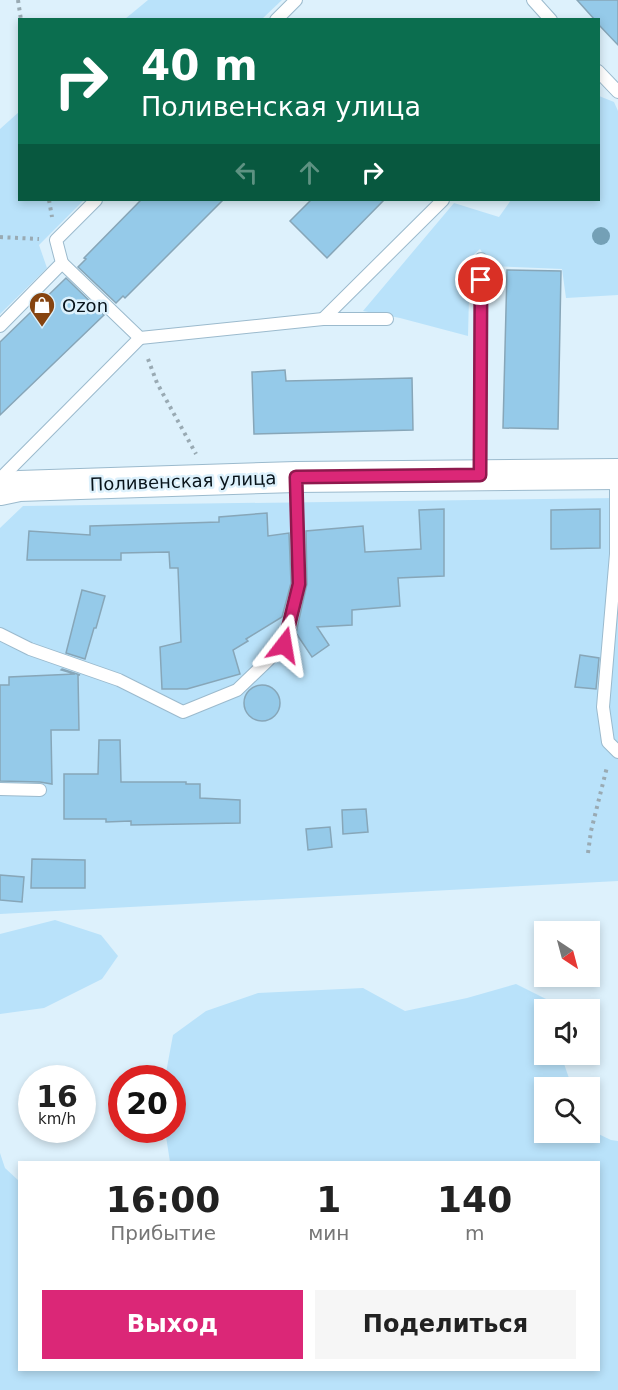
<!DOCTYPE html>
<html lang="ru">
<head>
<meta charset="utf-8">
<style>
  :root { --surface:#fff; --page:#f6f6f6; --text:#222; --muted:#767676; --accent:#db2777 }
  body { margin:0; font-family:"DejaVu Sans",sans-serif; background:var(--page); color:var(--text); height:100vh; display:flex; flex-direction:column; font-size:22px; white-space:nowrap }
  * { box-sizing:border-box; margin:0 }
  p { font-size:20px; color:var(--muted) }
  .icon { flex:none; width:33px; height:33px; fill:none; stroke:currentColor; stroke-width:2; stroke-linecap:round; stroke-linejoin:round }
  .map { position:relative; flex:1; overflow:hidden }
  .details { position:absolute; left:18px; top:1161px; width:582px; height:210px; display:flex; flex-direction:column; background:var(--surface); border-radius:0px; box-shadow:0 3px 9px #0003 }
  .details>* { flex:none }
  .top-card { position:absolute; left:18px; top:18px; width:582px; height:183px; border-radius:0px; box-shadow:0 3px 9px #0003; background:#0b6e4f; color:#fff; overflow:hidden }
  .needle { width:39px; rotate:144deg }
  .buttons { position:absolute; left:534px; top:921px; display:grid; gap:12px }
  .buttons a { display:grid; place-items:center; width:66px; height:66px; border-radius:0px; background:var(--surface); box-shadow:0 3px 9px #0003; font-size:30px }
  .speed { position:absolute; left:18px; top:1065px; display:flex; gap:12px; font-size:30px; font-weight:700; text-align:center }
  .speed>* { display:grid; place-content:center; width:78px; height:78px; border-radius:50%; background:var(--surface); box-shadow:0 3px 9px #0003; line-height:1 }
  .speed small { font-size:15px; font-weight:400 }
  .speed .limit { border:9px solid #d22; background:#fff; color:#111 }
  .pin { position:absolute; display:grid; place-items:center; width:51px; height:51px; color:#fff; margin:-26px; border:3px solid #fff; border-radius:50%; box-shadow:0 2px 6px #0007 }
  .me { position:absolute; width:66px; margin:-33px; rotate:14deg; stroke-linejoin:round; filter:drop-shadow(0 0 4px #0008) }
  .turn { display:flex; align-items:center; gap:21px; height:126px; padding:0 24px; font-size:27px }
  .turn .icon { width:78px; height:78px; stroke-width:2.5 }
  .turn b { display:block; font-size:42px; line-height:51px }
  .lanes { display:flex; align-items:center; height:57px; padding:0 24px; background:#0003; justify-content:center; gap:30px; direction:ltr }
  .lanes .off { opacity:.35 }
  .eta { display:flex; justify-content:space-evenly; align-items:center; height:102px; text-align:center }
  .eta b { font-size:36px; font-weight:800; line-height:42px }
  .action { display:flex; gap:12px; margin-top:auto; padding:12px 24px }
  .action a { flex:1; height:69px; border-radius:0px; background:var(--accent); color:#fff; font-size:24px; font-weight:800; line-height:69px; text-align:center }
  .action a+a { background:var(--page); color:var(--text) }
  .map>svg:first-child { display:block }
</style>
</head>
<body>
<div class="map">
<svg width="618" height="1390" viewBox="0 0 618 1390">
  <rect width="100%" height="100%" fill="#ddf1fc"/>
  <g fill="#b9e2fa">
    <path d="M148,0H282L262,19H125Z"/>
    <path d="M599,96L614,102L618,111V295L566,298L562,269L491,266L480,249L470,258L468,336L400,318L363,311L454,203L499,217L511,200H598Z"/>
    <path d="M19,112L20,200H84L39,245L47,268L0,314V129Z"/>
    <path d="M618,498V881L0,914V528L23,506Z"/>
    <path d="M55,920L101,935L118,956L102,979L44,1008L0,1014V934Z"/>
    <path d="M516,984L548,1000L551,1009L544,1010V1054L561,1055L572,1087L544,1088V1132H590V1130L611,1140L618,1141V1390H0V1153L5,1168L19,1181L20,1370H598V1162H170L165,1130H172V1078H165L173,1035L206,1011L258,993L363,988L405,1011L467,998Z"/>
  </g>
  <g fill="#95cae9" stroke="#87a6b8" stroke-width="1.5">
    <path d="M577,0H618V45L598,24V20H595Z"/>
    <path d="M141,200H223L125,298L123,296L116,303L78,267L86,259L84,258Z"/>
    <path d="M311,200H384L327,258L290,221Z"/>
    <path d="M507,270L561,271L558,429L503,428Z"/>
    <path d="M66,278L104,315L0,415V342Z"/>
    <path d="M285,370L286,381L412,378L413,430L254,434L252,372Z"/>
    <path d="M444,509V576L398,578L400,606L352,610V625L317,627L329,645L312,657L296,633L307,584L306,531L363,526L365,552L421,549L419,510Z"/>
    <path d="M600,509V548L551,549V510Z"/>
    <path d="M267,513L268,536L289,533L291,583L282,617L246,639L248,641L233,650L240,674L187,689H162L160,647L181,642L178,568H170L169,552L121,553V560H27L29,531L90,535V526L219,522V517Z"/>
    <path d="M82,590L105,596L96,628H94L85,659L66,653Z"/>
    <path d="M580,655L599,658L596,689L575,687Z"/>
    <path d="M62,669L80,675H78L79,730H51L52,784L40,782L0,781V685H9V677L75,674L61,670Z"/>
    <circle cx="262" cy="703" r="18"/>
    <path d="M99,740H120L121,782H186V784H200V798L240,800V823L131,825V821L106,822V819H64V774H98Z"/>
    <path d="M366,809L368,832L343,834L342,810Z"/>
    <path d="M330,827L332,847L308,850L306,829Z"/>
    <path d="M32,859L85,860V888H31Z"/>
    <path d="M0,875L24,877L22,902L0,900Z"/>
  </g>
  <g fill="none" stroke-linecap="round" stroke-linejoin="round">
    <g stroke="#9bbacd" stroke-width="14">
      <g id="service">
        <path d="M533,0L551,20"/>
        <path d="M276,20L296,0"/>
        <path d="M598,71L618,92"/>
        <path d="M62,263L140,338L323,319H387"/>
        <path d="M323,319L443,200"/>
        <path d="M0,326L62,263L56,240L96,200"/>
        <path d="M480,475L481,259"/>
        <path d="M616,475V554L603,707L608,742L618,752"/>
        <path d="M0,479L140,338"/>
        <path d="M0,634L30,649L119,680L183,712L237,690L284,645L299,584L296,477"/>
        <path d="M0,789L40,790"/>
      </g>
    </g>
    <g stroke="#9bbacd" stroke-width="32">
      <path id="tertiary" d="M0,490L19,486L296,477L618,474"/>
    </g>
    <g stroke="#99aab3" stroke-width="4" stroke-dasharray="3 4.5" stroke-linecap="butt">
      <path d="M18,0L21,20"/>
      <path d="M49,200L52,217"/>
      <path d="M0,237L39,239"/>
      <path d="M148,359L157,383L196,454"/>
      <path d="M588,853L591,831L607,767"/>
    </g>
    <use href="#service" stroke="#fff" stroke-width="12"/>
    <use href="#tertiary" stroke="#fff" stroke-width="30"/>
  </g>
  <circle fill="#74a0b6" cx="601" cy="236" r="9"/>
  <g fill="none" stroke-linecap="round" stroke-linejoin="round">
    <g stroke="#8e194d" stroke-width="15">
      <path id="route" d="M284,645L299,584L296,477L480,475L481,280"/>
    </g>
    <use href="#route" stroke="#db2777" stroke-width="10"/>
  </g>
  <defs>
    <g id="shop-pin" transform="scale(1.35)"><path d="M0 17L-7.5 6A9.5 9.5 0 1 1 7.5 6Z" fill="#864410" stroke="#ddf1fc"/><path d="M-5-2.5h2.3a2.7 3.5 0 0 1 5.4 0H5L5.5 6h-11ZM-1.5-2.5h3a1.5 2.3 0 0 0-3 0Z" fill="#fff"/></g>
  </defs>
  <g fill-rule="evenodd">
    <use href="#shop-pin" x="42" y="305"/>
  </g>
  <g text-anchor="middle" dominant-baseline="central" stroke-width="5" stroke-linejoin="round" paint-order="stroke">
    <g font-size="18" fill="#08131a" stroke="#ddf1fc" text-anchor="start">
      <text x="62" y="305">Ozon</text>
    </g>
    <g font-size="18" fill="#08131a" stroke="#ddf1fc">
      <text transform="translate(183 481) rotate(-2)">Поливенская улица</text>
    </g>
  </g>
</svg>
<div class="buttons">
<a><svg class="needle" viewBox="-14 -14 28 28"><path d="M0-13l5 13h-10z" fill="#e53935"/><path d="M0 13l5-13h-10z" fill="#767676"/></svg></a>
<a><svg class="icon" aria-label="sound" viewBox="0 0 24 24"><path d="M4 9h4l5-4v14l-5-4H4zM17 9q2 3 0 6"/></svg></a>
<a><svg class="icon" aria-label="search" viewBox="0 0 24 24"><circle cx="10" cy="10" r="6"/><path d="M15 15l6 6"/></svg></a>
</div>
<div class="speed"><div>16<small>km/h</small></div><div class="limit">20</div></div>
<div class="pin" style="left:481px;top:280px;background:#d93025"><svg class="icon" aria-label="arrive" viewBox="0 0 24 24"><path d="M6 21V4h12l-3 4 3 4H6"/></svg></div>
<svg class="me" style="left:284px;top:645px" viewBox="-20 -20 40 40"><path d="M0-17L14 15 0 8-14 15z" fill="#db2777" stroke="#fff" stroke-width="4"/></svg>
<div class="top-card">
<div class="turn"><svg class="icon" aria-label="right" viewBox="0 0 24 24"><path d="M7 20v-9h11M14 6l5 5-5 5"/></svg><div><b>40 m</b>Поливенская улица</div></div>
<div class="lanes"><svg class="icon off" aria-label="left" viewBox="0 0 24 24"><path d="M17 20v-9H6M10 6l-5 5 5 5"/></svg><svg class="icon off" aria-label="ahead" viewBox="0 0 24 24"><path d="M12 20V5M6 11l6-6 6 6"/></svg><svg class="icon" aria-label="right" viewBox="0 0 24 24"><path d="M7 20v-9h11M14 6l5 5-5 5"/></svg></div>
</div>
<section class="details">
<div class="eta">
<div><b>16:00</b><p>Прибытие</p></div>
<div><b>1</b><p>мин</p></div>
<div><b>140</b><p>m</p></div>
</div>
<div class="action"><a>Выход</a><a>Поделиться</a></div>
</section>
</div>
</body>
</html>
